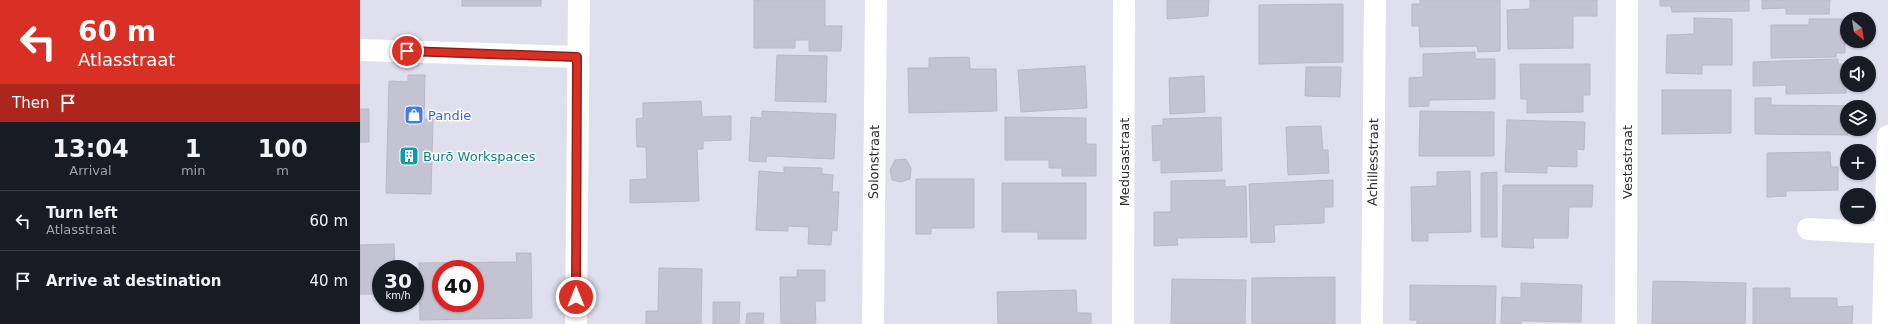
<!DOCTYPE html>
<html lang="en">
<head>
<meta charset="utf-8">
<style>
  :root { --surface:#171b24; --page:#20242c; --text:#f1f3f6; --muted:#9ea1a6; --line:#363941 }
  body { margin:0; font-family:"DejaVu Sans",sans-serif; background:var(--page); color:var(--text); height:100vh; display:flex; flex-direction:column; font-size:15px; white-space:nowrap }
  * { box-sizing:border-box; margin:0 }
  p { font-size:13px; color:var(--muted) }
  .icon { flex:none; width:22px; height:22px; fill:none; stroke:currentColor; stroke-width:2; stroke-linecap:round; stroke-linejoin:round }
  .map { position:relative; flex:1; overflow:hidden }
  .sheet { display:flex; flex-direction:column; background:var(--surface); width:360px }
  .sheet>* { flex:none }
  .top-card { background:#d93025; color:#fff; overflow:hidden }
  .needle { width:26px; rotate:150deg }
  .buttons { position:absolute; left:1480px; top:12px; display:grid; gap:8px }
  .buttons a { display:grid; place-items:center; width:36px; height:36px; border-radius:50%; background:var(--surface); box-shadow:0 1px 3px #0004; font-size:20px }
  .speed { position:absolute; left:12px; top:260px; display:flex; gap:8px; font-size:20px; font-weight:700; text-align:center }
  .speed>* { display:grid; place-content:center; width:52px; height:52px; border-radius:50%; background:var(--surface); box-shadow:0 1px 3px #0004; line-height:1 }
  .speed small { font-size:10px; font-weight:400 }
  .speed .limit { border:6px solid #d22; background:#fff; color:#111 }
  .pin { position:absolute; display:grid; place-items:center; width:34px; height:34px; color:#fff; margin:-17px; border:2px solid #fff; border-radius:50%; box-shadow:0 1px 4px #0007 }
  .me { position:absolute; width:44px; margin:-22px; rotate:0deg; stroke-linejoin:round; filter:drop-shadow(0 0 3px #0008) }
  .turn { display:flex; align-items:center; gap:14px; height:84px; padding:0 12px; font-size:18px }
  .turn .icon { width:52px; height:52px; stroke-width:2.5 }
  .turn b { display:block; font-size:28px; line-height:34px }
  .then { display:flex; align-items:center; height:38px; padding:0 12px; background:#0003; gap:8px; font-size:15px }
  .eta { display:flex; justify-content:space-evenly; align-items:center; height:68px; text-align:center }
  .eta b { font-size:24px; font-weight:800; line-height:28px }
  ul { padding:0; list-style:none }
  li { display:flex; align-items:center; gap:12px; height:60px; padding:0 12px; border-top:1px solid var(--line) }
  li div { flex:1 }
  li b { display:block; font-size:15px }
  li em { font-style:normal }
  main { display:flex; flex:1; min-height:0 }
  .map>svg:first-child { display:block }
</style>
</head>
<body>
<main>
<section class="sheet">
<div class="top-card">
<div class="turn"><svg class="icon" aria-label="left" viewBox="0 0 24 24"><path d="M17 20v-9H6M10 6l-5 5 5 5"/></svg><div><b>60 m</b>Atlasstraat</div></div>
<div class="then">Then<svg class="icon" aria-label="arrive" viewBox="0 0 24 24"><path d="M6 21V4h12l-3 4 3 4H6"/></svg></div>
</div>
<div class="eta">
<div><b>13:04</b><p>Arrival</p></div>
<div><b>1</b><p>min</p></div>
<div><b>100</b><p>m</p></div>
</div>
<ul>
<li><svg class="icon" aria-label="left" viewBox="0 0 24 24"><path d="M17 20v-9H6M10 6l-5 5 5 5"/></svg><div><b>Turn left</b><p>Atlasstraat</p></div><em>60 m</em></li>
<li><svg class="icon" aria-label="arrive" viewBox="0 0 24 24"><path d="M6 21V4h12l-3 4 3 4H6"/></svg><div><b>Arrive at destination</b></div><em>40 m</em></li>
</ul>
</section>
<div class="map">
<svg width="1528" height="324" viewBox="0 0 1528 324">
  <rect width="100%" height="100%" fill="#dfdfee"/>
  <g fill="#c4c3d1" stroke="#bab8ca" fill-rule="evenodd">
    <rect x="102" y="0" width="79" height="6"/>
    <path d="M394,0H465V26H482L481,51H449V40H435V48H394Z"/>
    <path d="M807,0H849L848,16L807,19Z"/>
    <path d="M1060,0H1140V51L1118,52L1117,46L1060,47L1059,26H1052V4H1060Z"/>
    <path d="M1170,0H1237V16H1213V48L1148,49L1147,10L1170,9Z"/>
    <path d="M1300,0H1389V11L1312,12L1311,6H1300Z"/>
    <path d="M1402,0H1470L1469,14H1426V8L1402,9Z"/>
    <path d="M983,4V62L899,64V5Z"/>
    <path d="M1334,18L1372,19V65H1342V74L1306,73L1307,35L1334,34Z"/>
    <path d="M1449,19H1485V53H1476V57L1411,58V25H1449Z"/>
    <path d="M1115,52V59H1135V99L1069,100V106L1049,107V78L1063,77V54Z"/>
    <path d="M417,55L467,56L466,102L415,101Z"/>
    <path d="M609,57L610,69H636L637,111L549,113L548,68H569V58Z"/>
    <path d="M1478,59V64H1485L1486,93L1426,94V85L1393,86V62Z"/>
    <path d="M1160,64H1230V95H1223V112L1167,113V99H1161Z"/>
    <path d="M725,66L727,108L661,112L658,70Z"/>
    <path d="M946,67H981L980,97L945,96Z"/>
    <path d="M48,75H65L64,119H73L71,194L26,193L29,81L48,82Z"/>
    <path d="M844,76L845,112L810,114L809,78Z"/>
    <path d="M1302,90H1371V133L1302,134Z"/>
    <path d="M1395,98H1411V105L1489,106L1487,107L1488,135L1395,134Z"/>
    <path d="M341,101L342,117L371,116V140L343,141V149H337L339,201L270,203V180L287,179L286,147H277L276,119L283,118V103Z"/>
    <rect x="0" y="109" width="9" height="33"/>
    <path d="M402,111L476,114L474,159L407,156L406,162L389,161L391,117L402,118Z"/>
    <path d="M1060,111L1134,112V156H1059Z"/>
    <path d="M645,117L726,118V144H736V176H702V168H689V160H645Z"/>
    <path d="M861,117L862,171L801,173V160L793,161L792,126L803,125V119Z"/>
    <path d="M1147,120L1225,122L1224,150L1217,149V167L1187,166V173L1145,172Z"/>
    <path d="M961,126L963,150H968L969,173L928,175L926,127Z"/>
    <path d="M1470,152L1471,167H1478V190L1426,191V196L1407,197V153Z"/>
    <path d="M546,159L551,168L550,179L541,182L532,180L530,170L535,160Z"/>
    <path d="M424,167L462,168V174L473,175L472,192H479L477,231L472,230L471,245L448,244L449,227L428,226V231L396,230L399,171L424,173Z"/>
    <path d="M1110,171L1111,232L1068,233V241H1052L1051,187L1077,186V172Z"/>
    <path d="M1137,172V237H1121V173Z"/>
    <path d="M556,179H614V228H571V234H556Z"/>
    <path d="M865,180V187L886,186L887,237L817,238L818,245L794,246V212H811V181Z"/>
    <path d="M973,180V207H964V223L914,225L915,242L891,243L889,184Z"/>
    <path d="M642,183H726V239H678V232H642Z"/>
    <path d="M1143,185H1233L1232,207H1209L1208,238H1173L1174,248L1142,247Z"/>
    <path d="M34,244L35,269H21V294H0V245Z"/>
    <path d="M156,253H171L172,318L60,320L59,263L157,262ZM81,269H115V303H81Z"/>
    <path d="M299,268L342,269L341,324H286V311H298Z"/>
    <path d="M437,270H465V301H455L456,323L421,324L420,277H437Z"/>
    <path d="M975,277V324H892V278Z"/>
    <path d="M812,279L886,280L885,324H811Z"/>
    <path d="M1293,281L1386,283L1385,324H1292Z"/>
    <path d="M1161,283L1222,285L1221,322L1161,321V324H1141L1142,297L1161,298Z"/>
    <path d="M1050,285L1136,286L1135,324H1057V320H1050Z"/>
    <path d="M1393,288H1430V298H1477V307L1493,306L1492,324H1393Z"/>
    <path d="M716,290L717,313H731V324H638L637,292Z"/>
    <path d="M353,302H380L379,324H353Z"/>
    <path d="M387,313H404L403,324H386Z"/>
  </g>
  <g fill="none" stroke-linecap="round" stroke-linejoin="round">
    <g stroke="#fff" stroke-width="22">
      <path d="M0,50L217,57"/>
      <path d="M1448,229L1525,233"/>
      <path d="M216,324L219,0"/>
      <path d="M513,324L516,0"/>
      <path d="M763,324L764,0"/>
      <path d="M1012,324L1015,0"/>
      <path d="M1266,324L1267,0"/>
      <path d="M1523,324L1528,136"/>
    </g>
  </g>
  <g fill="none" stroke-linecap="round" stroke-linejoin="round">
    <g stroke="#8d1f18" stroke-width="10">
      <path id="route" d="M47,51L217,57L216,297"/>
    </g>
    <use href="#route" stroke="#d93025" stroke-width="7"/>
  </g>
  <defs>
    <g id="shop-square" transform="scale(1)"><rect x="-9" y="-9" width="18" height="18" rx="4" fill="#3f7fe0" stroke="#fff"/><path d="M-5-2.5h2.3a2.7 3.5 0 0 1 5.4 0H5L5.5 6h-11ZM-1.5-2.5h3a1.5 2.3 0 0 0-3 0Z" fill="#fff"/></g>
    <g id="building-square" transform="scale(1)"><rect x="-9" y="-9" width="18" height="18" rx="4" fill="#0f9aa8" stroke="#fff"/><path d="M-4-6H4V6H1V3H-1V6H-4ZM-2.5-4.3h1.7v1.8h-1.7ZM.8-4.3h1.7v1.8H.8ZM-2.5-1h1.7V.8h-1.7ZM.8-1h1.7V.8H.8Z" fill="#fff"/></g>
  </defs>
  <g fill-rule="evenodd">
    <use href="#shop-square" x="54" y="115"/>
    <use href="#building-square" x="49" y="156"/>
  </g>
  <g text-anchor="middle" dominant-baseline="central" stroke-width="3" stroke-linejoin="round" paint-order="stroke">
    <g font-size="13" fill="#366cbe" stroke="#fff" text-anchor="start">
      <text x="68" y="115">Pandie</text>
    </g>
    <g font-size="13" fill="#0d838f" stroke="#fff" text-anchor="start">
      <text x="63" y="156">Burō Workspaces</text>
    </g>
    <g font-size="13" fill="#2d2d2d" stroke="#fff">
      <text transform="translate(514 162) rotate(-89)">Solonstraat</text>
      <text transform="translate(764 162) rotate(-90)">Medusastraat</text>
      <text transform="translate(1013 162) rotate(-89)">Achillesstraat</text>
      <text transform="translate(1267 162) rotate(-90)">Vestastraat</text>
    </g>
  </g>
</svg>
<div class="buttons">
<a><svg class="needle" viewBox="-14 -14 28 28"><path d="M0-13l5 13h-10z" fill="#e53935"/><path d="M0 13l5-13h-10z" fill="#9ea1a6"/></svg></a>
<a><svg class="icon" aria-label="sound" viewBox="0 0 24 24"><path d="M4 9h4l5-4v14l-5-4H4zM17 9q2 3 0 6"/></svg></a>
<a><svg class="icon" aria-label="layers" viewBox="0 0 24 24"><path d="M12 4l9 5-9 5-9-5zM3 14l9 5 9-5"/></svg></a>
<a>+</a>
<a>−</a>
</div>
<div class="speed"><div>30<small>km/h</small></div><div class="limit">40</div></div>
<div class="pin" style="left:47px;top:51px;background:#d93025"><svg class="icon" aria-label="arrive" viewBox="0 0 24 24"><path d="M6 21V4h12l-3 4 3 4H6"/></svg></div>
<svg class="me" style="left:216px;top:297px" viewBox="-20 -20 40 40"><circle r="17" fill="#d93025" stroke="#fff" stroke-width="3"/><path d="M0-11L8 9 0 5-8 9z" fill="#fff"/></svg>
</div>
</main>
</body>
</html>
